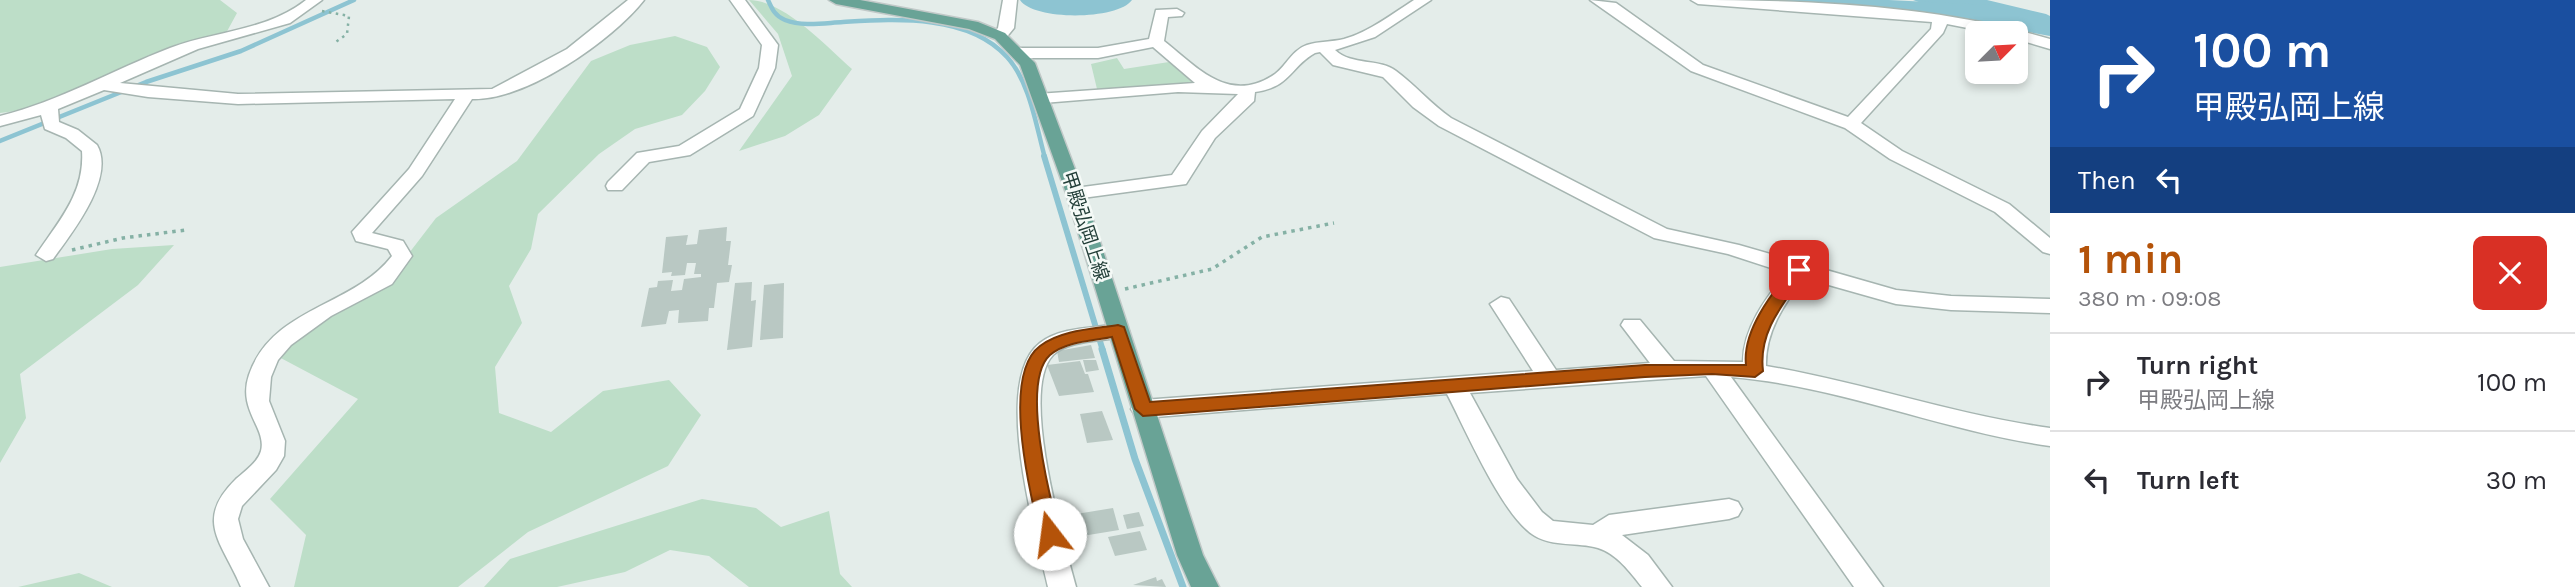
<!DOCTYPE html>
<html lang="en">
<head>
<meta charset="utf-8">
<style>
  :root { --surface:#fff; --page:#f2f2f3; --text:#2b2b33; --muted:#7c7c81; --line:#e1e1e2; --accent:#b45309 }
  body { margin:0; font-family:Karla,"Noto Sans JP",sans-serif; background:var(--page); color:var(--text); height:100vh; display:flex; flex-direction:column; font-size:26px; white-space:nowrap }
  * { box-sizing:border-box; margin:0 }
  p { font-size:23px; color:var(--muted) }
  .icon { flex:none; width:38px; height:38px; fill:none; stroke:currentColor; stroke-width:2; stroke-linecap:round; stroke-linejoin:round }
  .map { position:relative; flex:1; overflow:hidden }
  .details { display:flex; flex-direction:column; background:var(--surface); width:525px }
  .details>* { flex:none }
  .hud { background:#1a4fa0; color:#fff; overflow:hidden }
  .needle { width:46px; rotate:66deg }
  .tools { position:absolute; left:1965px; top:21px; display:grid; gap:14px }
  .tools a { display:grid; place-items:center; width:63px; height:63px; border-radius:10px; background:var(--surface); box-shadow:0 4px 10px #0003; font-size:35px }
  .pin { position:absolute; display:grid; place-items:center; width:60px; height:60px; color:#fff; margin:-30px; border-radius:14px; box-shadow:0 4px 10px #0006 }
  .me { position:absolute; width:77px; margin:-38px; rotate:345deg; stroke-linejoin:round; filter:drop-shadow(0 0 5px #0008) }
  .turn { display:flex; align-items:center; gap:24px; height:147px; padding:0 28px; font-size:32px }
  .turn .icon { width:91px; height:91px; stroke-width:2.5 }
  .turn b { display:block; font-size:49px; line-height:60px }
  .then { display:flex; align-items:center; height:66px; padding:0 28px; background:#0003; gap:14px; font-size:26px }
  .round { display:grid; place-items:center; flex:none; width:74px; height:74px; border-radius:10px; background:var(--page) }
  .headline { display:flex; align-items:center; justify-content:space-between; height:119px; padding:0 28px }
  h1 { font-size:42px; font-weight:700; line-height:52px; color:var(--accent) }
  ul { padding:0; list-style:none }
  li { display:flex; align-items:center; gap:21px; height:98px; padding:0 28px; border-top:2px solid var(--line) }
  li div { flex:1 }
  li b { display:block; font-size:26px }
  li em { font-style:normal }
  main { display:flex; flex:1; min-height:0 }
  .map>svg:first-child { display:block }
</style>
</head>
<body>
<main>
<div class="map">
<svg width="2050" height="587" viewBox="0 0 2050 587">
  <rect width="100%" height="100%" fill="#e4edea"/>
  <g fill="#bddec8">
    <path d="M0,0H220L237,13L225,35C208,38 188,40 172,46C113,67 64,107 0,113Z"/>
    <path d="M749,0C784,0 827,47 852,69L819,115L785,136L739,151L792,76L778,34Z"/>
    <path d="M675,36L707,47L720,67L705,91L682,115L635,129L599,154L538,214L531,249L509,286L522,323L495,367L499,413L551,432L603,391L669,380L701,415L668,466L528,532L458,587H294L306,535L270,499L358,399L277,356L323,316L383,287L436,218L517,161L591,61L630,45Z"/>
    <path d="M1117,58L1124,69L1169,62L1193,83L1097,89L1091,64Z"/>
    <path d="M174,245L138,285L20,374L26,418L0,463V267L112,249Z"/>
    <path d="M702,499L756,508L781,527L829,511L840,574L852,587H749L709,556L670,550L625,572L557,587H484L510,559Z"/>
    <path d="M79,573L112,587H18Z"/>
  </g>
  <path fill="#8dc4d2" d="M1913,0H1987L2046,14L2050,16V36L1978,23Z"/>
  <g fill="none" stroke-linecap="round" stroke-linejoin="round">
    <g stroke="#8dc4d2" stroke-width="4.5">
      <path d="M768,0C772,9 775,16 785,20C803,27 824,23 843,22C896,19 968,14 1007,57C1030,82 1036,126 1045,158"/>
      <path d="M0,141L146,82L241,51L354,0"/>
    </g>
    <path stroke="#8dc4d2" stroke-width="6" d="M1044,156L1103,351"/>
    <path stroke="#8dc4d2" stroke-width="7" d="M1102,349L1135,459L1183,587"/>
    <g fill="#8dc4d2" fill-rule="evenodd">
      <path d="M1020,0H1132C1118,20 1034,21 1020,0Z"/>
      <path d="M1726,0H1889L1989,5L1998,7L2002,13L1998,19L1989,21L1739,8L1730,5Z"/>
    </g>
  </g>
  <g fill="#b9c8c3">
    <path d="M727,227L726,241H731L728,265H732L729,282L717,283L714,308H709L708,321L678,323L679,310L669,311L666,324L641,327L649,288L657,287L658,281L673,280L671,291L682,290L684,279L701,277V274H694L696,263H687L685,275L671,276L672,272L662,273L666,237L688,235L686,245L697,244L699,230Z"/>
    <path d="M752,282L751,301L756,300L752,347L727,350L735,283Z"/>
    <path d="M784,283L783,338L760,340L764,285Z"/>
    <path d="M1091,345L1095,358L1059,362L1057,351Z"/>
    <path d="M1083,360H1096L1099,370L1086,372Z"/>
    <path d="M1080,361L1085,374H1088L1094,392L1059,396L1047,365Z"/>
    <path d="M1102,411L1113,440L1087,443L1080,414Z"/>
    <path d="M1113,508L1119,530L1064,539L1058,517Z"/>
    <path d="M1139,512L1144,526L1127,529L1123,515Z"/>
    <path d="M1140,531L1147,550L1115,556L1108,537Z"/>
    <path d="M1156,577L1157,581L1162,579L1166,587L1133,585Z"/>
  </g>
  <g fill="none" stroke-linecap="round" stroke-linejoin="round">
    <g stroke="#a6b5b1" stroke-width="3">
      <g id="minor">
        <path d="M306,0H322L290,23L198,49L120,83L238,94L492,89L567,49L628,0H644C612,41 525,101 472,99L422,176L372,233L403,241L412,256L392,284L331,316L291,345L278,360L271,377L269,401L285,441L284,456L276,470L242,506L238,519L243,539L269,587H241C223,543 193,521 236,479C244,472 258,462 261,451C267,428 237,410 249,375C272,307 353,307 392,256L388,249L356,241L352,232L409,169L455,99L238,104L148,97L104,90L58,109L59,122L78,130L97,145C116,178 71,234 53,259L46,261L36,255C58,222 85,193 82,151L66,138L45,129L41,115L0,126V116C60,101 113,70 170,48C215,31 267,31 306,0Z"/>
        <path d="M730,0H745L778,45L775,68L753,116L690,155L649,162L622,190H608L606,186L608,182L637,153L679,146L740,109L759,68L762,45Z"/>
        <path d="M1003,0H1017L1014,28L1005,39L1000,41L992,36L998,28Z"/>
        <path d="M1414,0H1431L1375,37L1335,50C1352,66 1379,58 1396,71C1415,85 1431,104 1451,118L1667,229L1739,245L1896,290L1951,296L2050,299V313L1951,310L1896,304L1804,278C1784,304 1765,332 1766,366C1862,382 1954,415 2050,428V446C1942,431 1840,386 1731,377L1883,587H1854L1706,376L1470,393L1517,479L1542,512L1553,521L1593,525L1609,515L1729,499L1738,502L1742,509L1738,516L1729,519L1622,535L1648,555L1672,587H1642C1630,572 1617,554 1598,548C1577,542 1554,547 1535,536C1503,518 1465,428 1447,394L1143,418L1135,415L1131,409L1135,403L1143,400L1533,371L1490,304L1501,297L1509,299L1556,370L1650,363L1621,325L1624,320H1640L1674,361L1743,362C1743,328 1766,298 1786,273L1728,254L1654,238L1439,126L1413,107L1383,77L1333,65L1320,52L1315,53C1290,67 1291,87 1255,92L1254,101L1215,138L1186,184L1075,199L1068,197L1066,193L1068,189L1172,175L1202,131L1238,94L1178,92L1043,103L1035,98L1037,94L1195,83L1153,47L1098,58H1018L1010,53L1018,48H1098L1149,39L1156,10L1177,9L1184,13L1182,16L1168,17L1164,41C1198,68 1229,105 1275,74C1287,65 1292,50 1307,45C1319,41 1332,42 1344,39C1369,32 1392,14 1414,0Z"/>
        <path d="M1590,0L1616,3L1703,65L1848,117L1931,29L1932,22L1698,4L1691,0C1811,0 1935,5 2050,39V49L2016,39V33H1993L1947,24L1943,33L1861,123L1902,151L2009,204L2050,238V254L2043,252L1995,212L1890,159L1845,128L1691,71Z"/>
        <path d="M1118,324L1126,326L1129,331L1126,336C1104,342 1070,339 1053,355C1019,391 1064,542 1076,587H1048C1036,534 991,381 1040,343C1060,327 1094,328 1118,324Z"/>
      </g>
    </g>
    <g stroke="#c1c9c8" stroke-width="3">
      <path id="major" d="M829,0H860L978,22L1005,33L1035,63L1084,193L1203,555L1219,587H1191L1177,555L1066,193L1020,65L995,39L969,29L836,4Z"/>
    </g>
    <path stroke="#85b1a5" stroke-width="2.5" stroke-dasharray="2.5 4.5" stroke-linecap="butt" d="M322,11L349,16L347,34L333,44"/>
    <g stroke="#85b1a5" stroke-width="3.5" stroke-dasharray="3.5 5" stroke-linecap="butt">
      <path d="M72,250L123,238L186,230"/>
      <path d="M1125,289L1212,269L1262,237L1334,223"/>
    </g>
    <use href="#minor" fill="#fff" fill-rule="evenodd"/>
    <use href="#major" fill="#69a396" fill-rule="evenodd"/>
  </g>
  <path fill="#b45309" stroke="#753606" stroke-width="2" d="M1799,265L1807,270C1785,302 1758,330 1763,371L1755,377L1712,374L1645,377L1143,416L1135,409L1112,337C1093,341 1066,341 1050,355C1020,382 1050,499 1060,534L1057,540H1043L1040,534C1030,494 1001,375 1040,346C1061,330 1093,329 1118,325L1124,327L1150,402L1645,365H1746C1742,330 1773,292 1793,267Z"/>
  <g text-anchor="middle" dominant-baseline="central" stroke-width="5" stroke-linejoin="round" paint-order="stroke">
    <g font-size="19" fill="#233f39" stroke="#f5faf7">
      <text transform="translate(1085 226) rotate(72)">甲殿弘岡上線</text>
    </g>
  </g>
</svg>
<div class="tools">
<a><svg class="needle" viewBox="-14 -14 28 28"><path d="M0-13l5 13h-10z" fill="#e53935"/><path d="M0 13l5-13h-10z" fill="#7c7c81"/></svg></a>
</div>
<div class="pin" style="left:1799px;top:270px;background:#d93025"><svg class="icon" aria-label="arrive" viewBox="0 0 24 24"><path d="M6 21V4h12l-3 4 3 4H6"/></svg></div>
<svg class="me" style="left:1050px;top:534px" viewBox="-20 -20 40 40"><circle r="19" fill="#fff"/><path d="M0-13L10 11 0 6-10 11z" fill="#b45309"/></svg>
</div>
<section class="details">
<div class="hud">
<div class="turn"><svg class="icon" aria-label="right" viewBox="0 0 24 24"><path d="M7 20v-9h11M14 6l5 5-5 5"/></svg><div><b>100 m</b>甲殿弘岡上線</div></div>
<div class="then">Then<svg class="icon" aria-label="left" viewBox="0 0 24 24"><path d="M17 20v-9H6M10 6l-5 5 5 5"/></svg></div>
</div>
<div class="headline"><div><h1>1 min</h1><p>380 m · 09:08</p></div><a class="round" style="background:#d93025;color:#fff"><svg class="icon" aria-label="close" viewBox="0 0 24 24"><path d="M6 6l12 12M18 6L6 18"/></svg></a></div>
<ul>
<li><svg class="icon" aria-label="right" viewBox="0 0 24 24"><path d="M7 20v-9h11M14 6l5 5-5 5"/></svg><div><b>Turn right</b><p>甲殿弘岡上線</p></div><em>100 m</em></li>
<li><svg class="icon" aria-label="left" viewBox="0 0 24 24"><path d="M17 20v-9H6M10 6l-5 5 5 5"/></svg><div><b>Turn left</b></div><em>30 m</em></li>
</ul>
</section>
</main>
</body>
</html>
